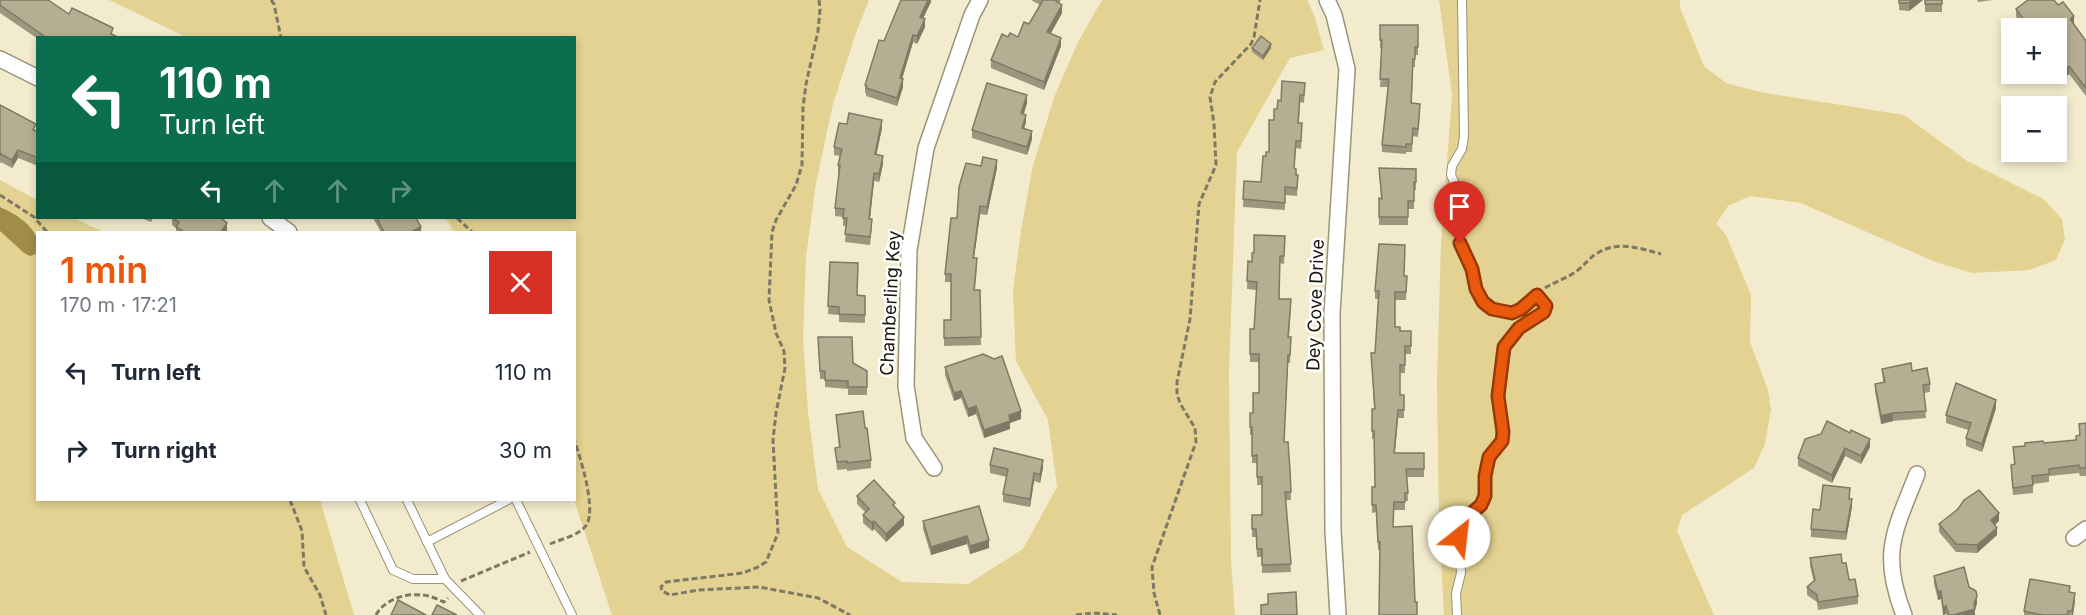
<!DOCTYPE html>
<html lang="en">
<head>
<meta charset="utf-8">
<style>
  :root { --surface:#fff; --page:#f6f6f7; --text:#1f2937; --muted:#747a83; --accent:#ea580c }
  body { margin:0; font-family:Inter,sans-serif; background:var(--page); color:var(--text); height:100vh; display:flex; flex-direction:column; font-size:22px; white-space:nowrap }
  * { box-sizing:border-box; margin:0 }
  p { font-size:20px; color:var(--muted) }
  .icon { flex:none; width:33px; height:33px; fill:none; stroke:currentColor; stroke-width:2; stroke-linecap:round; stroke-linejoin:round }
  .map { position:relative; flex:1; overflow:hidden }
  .details { position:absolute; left:36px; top:231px; width:540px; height:270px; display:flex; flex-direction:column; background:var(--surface); border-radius:0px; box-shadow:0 3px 9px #0003 }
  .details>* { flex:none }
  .hud { position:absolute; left:36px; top:36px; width:540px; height:183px; border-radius:0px; box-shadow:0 3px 9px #0003; background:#0b6e4f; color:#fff; overflow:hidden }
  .tools { position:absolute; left:2001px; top:18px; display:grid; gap:12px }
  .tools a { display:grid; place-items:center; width:66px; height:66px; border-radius:0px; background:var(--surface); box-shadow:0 3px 9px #0003; font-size:30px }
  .pin { position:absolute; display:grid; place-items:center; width:51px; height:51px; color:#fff; margin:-62px -26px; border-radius:50% 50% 50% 0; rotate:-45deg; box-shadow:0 0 6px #0007 }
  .pin .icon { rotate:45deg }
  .me { position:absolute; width:66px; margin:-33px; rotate:29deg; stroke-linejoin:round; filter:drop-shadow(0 0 4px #0008) }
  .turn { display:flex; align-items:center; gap:21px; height:126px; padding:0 24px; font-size:27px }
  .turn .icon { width:78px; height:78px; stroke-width:2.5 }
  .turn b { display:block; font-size:42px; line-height:51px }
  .lanes { display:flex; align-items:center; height:57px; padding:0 24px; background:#0003; justify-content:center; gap:30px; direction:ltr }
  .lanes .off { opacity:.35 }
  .round { display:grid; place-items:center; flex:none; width:63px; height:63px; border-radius:0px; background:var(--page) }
  .overview { display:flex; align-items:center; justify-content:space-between; height:102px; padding:0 24px }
  h1 { font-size:36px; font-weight:600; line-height:45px; color:var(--accent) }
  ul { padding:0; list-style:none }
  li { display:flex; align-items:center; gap:18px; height:78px; padding:0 24px }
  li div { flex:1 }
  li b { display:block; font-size:22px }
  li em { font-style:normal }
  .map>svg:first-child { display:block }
</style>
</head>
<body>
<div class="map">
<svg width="2086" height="615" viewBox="0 0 2086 615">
  <rect width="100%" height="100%" fill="#f3ebcd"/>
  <g fill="#e3d291">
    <path d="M109,0H869L857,30L833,104L816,183L806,257L803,338L808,412L818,489L847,547L902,582L968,584L1023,549L1057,487L1048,420L1016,361L1013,291L1021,231L1033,165L1055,95L1078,42L1102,0H1307L1314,15L1324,50L1290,58L1237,152L1229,372L1231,562L1235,615H612L574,500V232H454L446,218H574V38L186,37Z"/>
    <path d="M1439,0H1680V8L1704,66L1726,83L1760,92L1904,115L1967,161L2043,199L2062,219L2065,239L2056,260L2029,270L1972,273L1933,261L1801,203L1750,196L1728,206L1716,224L1726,235L1751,295L1750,342L1768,390L1771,409L1765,444L1754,468L1682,515L1677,531L1714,615H1444L1439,525L1437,381L1441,243L1452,95Z"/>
    <path d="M0,180L37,200L38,218H74L104,232H38V500H320L354,615H0Z"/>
  </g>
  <path fill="#a08e48" d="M0,207C16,214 38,227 38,246C38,253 37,254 30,256L24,253L0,231Z"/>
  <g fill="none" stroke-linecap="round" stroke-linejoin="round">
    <g stroke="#9a9377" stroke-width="10">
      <g id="lane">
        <path d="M360,500L393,570L413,579H445"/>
        <path d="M407,500L445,579L480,615"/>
        <path d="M516,500L572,615"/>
        <path d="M427,542L508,500"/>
        <path d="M1457,615L1456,593L1461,573L1459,537L1467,517L1481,505L1485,496V476L1489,457L1502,441L1503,432L1498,396L1504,347L1519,328L1544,312L1546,306L1537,295L1521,309L1512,313L1502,312L1492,309L1483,302L1476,289L1472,269L1460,243L1458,226L1462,209L1460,195L1451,175L1452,166L1462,149L1464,136L1462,0"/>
      </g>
    </g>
    <g stroke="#9a9377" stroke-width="18">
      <g id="street">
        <path d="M1327,0L1334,15L1347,69L1332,313L1333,531L1338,615"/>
        <path d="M0,59L38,78"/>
        <path d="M270,218L289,232"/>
        <path d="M934,468L914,438L906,386L909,250L926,148L972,15L980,0"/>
        <path d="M2074,538L2086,529"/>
        <path d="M1904,615C1880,554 1894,532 1917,474"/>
      </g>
    </g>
    <g stroke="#7d7965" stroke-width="3" stroke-dasharray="6 3" stroke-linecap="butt">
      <path d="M271,0L274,4L281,38"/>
      <path d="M819,0L820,10L818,31L806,84L803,107L802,165L796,185L776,220L772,232L769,300L776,333L784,351L785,368L776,413L773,440L778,533L766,562L758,567L743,573L666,582L661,587L662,591L670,595L699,590L759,587L818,598L850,615"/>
      <path d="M0,195L34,217L47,232"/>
      <path d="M457,218L472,232"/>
      <path d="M1545,288C1556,281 1568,278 1578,270C1585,265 1589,258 1596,254C1617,240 1639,248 1661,254"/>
      <path d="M290,500L302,531L304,567L320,595L326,615"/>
      <path d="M550,544C561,539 581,535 587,524C596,506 580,457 574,439"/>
      <path d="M461,581L530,552"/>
      <path d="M376,615C384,600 405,593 421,595C429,595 437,599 444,602L448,598"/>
      <path d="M1076,615L1093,613L1117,615"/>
      <path d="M1160,615L1154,593L1152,567L1196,442L1195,428L1181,405L1177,395V382L1190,319L1199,204L1216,165L1214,124L1210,97L1215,82L1251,44L1254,37L1260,0"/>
    </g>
    <use href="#lane" stroke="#fff" stroke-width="8"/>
    <use href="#street" stroke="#fff" stroke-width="15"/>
  </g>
  <g fill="#9d967e">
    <path d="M0,0L69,14L120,38H38V39L0,13Z"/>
    <path d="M931,0L923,18L925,27L917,44L913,42L902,79L903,87L897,106L866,96V93H865V85L884,41Z"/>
    <path d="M1031,0H1061L1059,3L1062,13L1051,33L1061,46L1044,90L991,68V60L1008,37H1018L1029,24L1040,5Z"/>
    <path d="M1899,0H1923L1909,11L1899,10Z"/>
    <rect x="1925" y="0" width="17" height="12"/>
    <path d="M1977,0H1993L1978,2Z"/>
    <path d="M2016,9L2074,24L2086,41V96L2069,74L2064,78L2056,69V28H2025L2016,17Z"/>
    <path d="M1380,25H1418V55H1415V67H1413L1412,103L1420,112L1418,137L1413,136L1412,152H1406V154L1382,152V145L1388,87H1380L1382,48H1380Z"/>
    <path d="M1252,48H1271L1263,60L1252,52Z"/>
    <path d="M1305,90L1304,103L1300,102L1299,123L1302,130L1301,149L1296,148L1294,168L1298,183L1297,196L1285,195V210L1243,207L1244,181L1261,182L1266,156L1269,152L1274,120L1281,101Z"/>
    <path d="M1027,103L1024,114L1026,122L1024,128L1032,139L1027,155L972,138V130Z"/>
    <path d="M0,105L38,132V166L18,158L12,168L1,162L0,164Z"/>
    <path d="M847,124L882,128L876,154L883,164L879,182L874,181L870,219L872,227L870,245L845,242L846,226H843V217L835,216V208L839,173H838V165L840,156L834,155V147Z"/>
    <path d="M981,166L997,168L987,215L980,214L974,258L977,266L975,290H980L981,345L944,346V320H951V282H945V274L957,218Z"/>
    <path d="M1379,168L1416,169V190H1414V209H1408V225H1379V198L1381,199Z"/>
    <path d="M141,218H153L151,222Z"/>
    <path d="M172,218L227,231L226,232H176V228L172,225Z"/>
    <path d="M373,218H416L421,232H381Z"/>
    <path d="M1285,236L1284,264L1280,263L1279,299L1291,307L1289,337H1291L1290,363H1288L1284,442L1290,470L1291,500H1286L1291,572L1262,573V557H1257L1256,537H1252V515H1262V485H1257V463H1252V435H1250V413H1253L1259,393V362H1250V329H1254L1257,290L1247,289L1248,261L1252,262L1254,253Z"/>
    <path d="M830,262L857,295L865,296V323L839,322V315L828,314Z"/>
    <path d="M1404,276H1407L1406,300H1395V327L1400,331H1411V354H1405V373H1400V395H1404V418H1398L1395,453H1424V477H1407L1408,501H1405V510H1394L1393,527L1415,602L1417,615L1380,550H1378L1376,512L1372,513V487H1375L1374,439H1372V409H1374L1371,353H1375L1378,299H1375V291Z"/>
    <path d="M818,337L853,363L867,371V395H848V389L825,387V379H820Z"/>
    <path d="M945,367L1021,419L1010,423V429L984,438L976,414L968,417L961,398L954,401L945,375Z"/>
    <path d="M1882,369L1912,371L1930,384V392L1924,393L1926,418L1893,421L1881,424L1875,392V384L1883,382Z"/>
    <path d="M1996,408L1982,452L1966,446V438L1968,430L1946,423V415Z"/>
    <path d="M836,415L865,428L871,460V468L847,471V469L837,470L835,448L839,447Z"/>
    <path d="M2086,423V476H2080L2079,473L2049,476V482L2033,484V493L2013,495L2011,473V465L2014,464L2013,447L2076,440L2079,435V424Z"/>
    <path d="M1805,439L1870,447L1861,464L1845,456L1832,483L1798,466V458Z"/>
    <path d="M990,465L1043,468L1040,483L1034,481L1030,507L1003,502V494L1007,477L990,473Z"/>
    <path d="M857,496L895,507L904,525L886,542L874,529L872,531L863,523V515L866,513L857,504Z"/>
    <path d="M1850,499L1852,507L1846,540L1811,537V529L1820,510Z"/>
    <path d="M979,506L989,548L970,554L967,544L931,555L923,529V521Z"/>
    <path d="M1999,521L1995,525L1997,535L1977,553L1956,552L1939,532V524Z"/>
    <path d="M1810,558L1842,563L1849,580L1858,596V604L1818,610L1817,602L1807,595V587L1814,582L1810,566Z"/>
    <path d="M1934,576L1969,587L1977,604L1975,608V615H1947L1946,614L1943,615L1941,599L1938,600L1934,584Z"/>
    <path d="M2070,592L2075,601L2073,615H2024V611Z"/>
  </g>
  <g fill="#7f7a66">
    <path d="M928,0H931V2L920,25V17Z"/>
    <path d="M1912,0H1923L1909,11V3Z"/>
    <path d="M1062,5V13L1047,40V32Z"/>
    <path d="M2074,16V24L2070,27V19Z"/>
    <path d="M925,19V27L917,44V36Z"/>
    <path d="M913,35V42L900,86V78Z"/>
    <path d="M1061,38V46L1044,90V82Z"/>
    <path d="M1271,44V48L1263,60V56Z"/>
    <path d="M2069,66V74L2064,78V70Z"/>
    <path d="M903,79V87L897,106V98Z"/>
    <path d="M1027,95V103L1021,121V113Z"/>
    <path d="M1026,115V122L1022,135V128Z"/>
    <path d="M882,120V128L875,162V154Z"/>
    <path d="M1032,131V139L1027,155V147Z"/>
    <path d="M18,150V158L12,168V160Z"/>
    <path d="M883,156V164L879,182V174Z"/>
    <path d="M997,160V168L987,215V207Z"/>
    <path d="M874,173V181L869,227V219Z"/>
    <path d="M980,206V214L973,266V258Z"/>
    <path d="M227,223V231L226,232H221Z"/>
    <path d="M421,227V232H413V231Z"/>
    <path d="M961,391V398L954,401V393Z"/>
    <path d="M1996,400V408L1982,452V444Z"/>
    <path d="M976,406V414L968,417V409Z"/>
    <path d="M1398,410V418L1394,461V453Z"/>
    <path d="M1021,411V419L1010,423V429L984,438V430L1009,415Z"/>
    <path d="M1893,413V421L1881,424V416Z"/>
    <path d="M1870,439V447L1861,464V456Z"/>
    <path d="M1845,448V456L1832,483V475Z"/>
    <path d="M1043,460V468L1040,483V475Z"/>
    <path d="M1034,473V481L1030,507V499Z"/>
    <path d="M1852,499V507L1846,540V532Z"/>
    <path d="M1999,513V521L1991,528V520Z"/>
    <path d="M904,517V525L886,542V534Z"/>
    <path d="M874,521V529L872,531V523Z"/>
    <path d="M1997,528V535L1977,553V545Z"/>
    <path d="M967,536V544L931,555V547Z"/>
    <path d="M989,540V548L970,554V546Z"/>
    <path d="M1941,591V599L1938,600V592Z"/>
    <path d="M2075,593V601L2073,615H2072Z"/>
    <path d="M1977,596V604L1975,609V615H1953L1974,604Z"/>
    <path d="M1946,606V614L1943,615V607Z"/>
  </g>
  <g fill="#b6ae92" stroke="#7f7a66" stroke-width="1.5">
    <path d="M0,0H48L69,14L72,8L113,28L111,34L120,38H47L0,5Z"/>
    <path d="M901,0H928L920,17L925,19L917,36L913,35L900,78L903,79L897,98L866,88L867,86L865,85L879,40L884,41Z"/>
    <path d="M1043,0H1056V1L1062,5L1047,32L1061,38L1044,82L991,60L1002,34L1008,37L1010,33L1018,37L1024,22L1029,24Z"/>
    <path d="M1899,0H1912L1909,3H1899Z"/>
    <rect x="1925" y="0" width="17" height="4"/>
    <path d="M2028,0H2054L2058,5L2063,2L2074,16L2070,19L2086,41V88L2069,66L2064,70L2056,61V28H2027L2029,26L2016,9Z"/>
    <path d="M1380,25H1418V47H1415V59H1413L1411,103L1420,104L1418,129L1413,128L1412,144H1406V147L1382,145L1389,79H1380L1382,40H1380Z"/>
    <path d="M1261,36L1271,44L1263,56L1252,48Z"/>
    <path d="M1282,81L1305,83L1304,95H1300L1298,123H1302L1301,141H1296L1294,168L1296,169V175H1298L1297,188L1285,187V203L1243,199L1244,181L1261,182L1263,156H1266V152H1269V120H1274V109H1277L1278,100L1281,101Z"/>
    <path d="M987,83L1027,95L1021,113L1026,115L1022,128L1032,131L1027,147L972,130Z"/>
    <path d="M0,105L36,124L33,130L38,132V158L18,150L12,160L1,154L0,156Z"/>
    <path d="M849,113L882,120L875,154L883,156L879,174L874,173L869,219H872L870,237L845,234L847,218H843L844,209L835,208L840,165H838L842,149L834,147L839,123L847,124Z"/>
    <path d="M983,157L997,160L987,207L980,206L973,258H977L974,290H980L981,337L944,338V320H951V274H945L951,218H957L959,187L966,163L981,166Z"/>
    <path d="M1379,168L1416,169V182H1414V201H1408V217H1379V198L1382,199Z"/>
    <path d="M172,218H221L227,223L221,232H184L176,227L179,222Z"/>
    <path d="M377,218H416L421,227L413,231L414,232H384Z"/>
    <path d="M1254,235L1285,236L1284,256H1280L1279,299H1291L1288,337H1291L1290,355H1288L1284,442H1288L1290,470L1291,492H1285L1291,564L1262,565V549H1257L1256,529H1252V515H1262V477H1257V455L1252,456V427H1250V413H1253V393H1259V354H1250V329H1254L1257,282L1247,281L1248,261L1252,262V253H1254Z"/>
    <path d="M1379,244L1405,245L1404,276H1407L1406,292H1395V327H1400V331H1411V346H1405V365H1400V395H1404V410H1398L1394,453H1424V469H1406L1408,493H1405V502H1394L1393,527L1412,526L1415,602H1417V615H1379L1380,542H1378L1376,505H1372V487H1375L1374,431H1372V409H1375L1371,353H1375L1379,291H1375Z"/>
    <path d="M830,262L858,263L857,295L865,296V315L839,314V307L828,306Z"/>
    <path d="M818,337H852L853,363L867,371V387H848V381L825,380V371H820Z"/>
    <path d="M983,354L994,359L1002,356L1021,411L1009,415L1010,421L984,430L976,406L968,409L961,391L954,393L945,367Z"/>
    <path d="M1911,363L1912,371L1927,368L1930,384L1923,385L1926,411L1893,413L1881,416L1875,384L1885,382L1882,369Z"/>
    <path d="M1956,383L1996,400L1982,444L1966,438L1971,423L1946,415Z"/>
    <path d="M863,411L865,428H867L871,460L847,463V461L837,462L835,448L840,447L836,415Z"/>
    <path d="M1827,421L1850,433L1851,430L1870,439L1861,456L1845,448L1832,475L1798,458L1805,439L1821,434Z"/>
    <path d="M2086,423V468H2080L2079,465L2049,469V474L2032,476L2033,485L2013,488L2011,465L2015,464L2013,447L2025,446V443L2043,441L2044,443L2076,440V436L2080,435L2079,424Z"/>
    <path d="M994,448L1043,460L1040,475L1034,473L1030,499L1003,494L1008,469L990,465Z"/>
    <path d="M874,480L895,503L893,505L904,517L886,534L874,521L872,523L863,515L869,509L857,496Z"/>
    <path d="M1823,485L1850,488L1849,499H1852L1846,532L1811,529L1813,509L1820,510Z"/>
    <path d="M1979,490L1999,513L1991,520L1997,528L1977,545L1956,544L1939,524L1958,509L1964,500Z"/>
    <path d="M979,506L989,540L970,546L967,536L931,547L923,521Z"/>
    <path d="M1841,554L1842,563H1846L1849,580L1855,579L1858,596L1818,602L1817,595L1807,587L1815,580L1810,558Z"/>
    <path d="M1964,567L1969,587L1976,591L1977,596L1974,604L1975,609L1953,615H1949L1946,606L1943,607L1941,591L1938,592L1934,576Z"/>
    <path d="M2030,579L2070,586L2069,592L2075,593L2072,611H2068L2067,615H2042L2024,611Z"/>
    <path d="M1296,592L1297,615H1261V605L1268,604V594Z"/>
    <path d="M398,600L426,615H391Z"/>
    <path d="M437,605L457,615H432Z"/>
  </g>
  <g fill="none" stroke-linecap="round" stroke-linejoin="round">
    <g stroke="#983908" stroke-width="15">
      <path id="route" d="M1459,537L1467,517L1481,505L1485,496V476L1489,457L1502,441L1503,432L1498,396L1504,347L1519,328L1544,312L1546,306L1537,295L1521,309L1512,313L1492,309L1483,302L1476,289L1472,269L1460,243"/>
    </g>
    <use href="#route" stroke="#ea580c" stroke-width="10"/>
  </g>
  <g text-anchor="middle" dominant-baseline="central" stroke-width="5" stroke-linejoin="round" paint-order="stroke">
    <g font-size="18" fill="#18160b" stroke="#fff">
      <text transform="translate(890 303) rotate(-87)">Chamberling Key</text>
      <text transform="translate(1315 305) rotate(-88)">Dey Cove Drive</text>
    </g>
  </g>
</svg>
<div class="tools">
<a>+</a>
<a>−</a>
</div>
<div class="pin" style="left:1460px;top:243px;background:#d93025"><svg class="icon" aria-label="arrive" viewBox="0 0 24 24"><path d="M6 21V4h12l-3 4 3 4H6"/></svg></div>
<svg class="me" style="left:1459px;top:537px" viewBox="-20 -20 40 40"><circle r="19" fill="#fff"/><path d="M0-13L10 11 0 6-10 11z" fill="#ea580c"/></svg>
<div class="hud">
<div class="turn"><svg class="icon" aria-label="left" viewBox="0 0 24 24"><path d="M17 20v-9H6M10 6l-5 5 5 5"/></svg><div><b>110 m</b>Turn left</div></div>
<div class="lanes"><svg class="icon" aria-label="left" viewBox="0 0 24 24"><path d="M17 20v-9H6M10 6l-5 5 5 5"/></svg><svg class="icon off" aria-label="ahead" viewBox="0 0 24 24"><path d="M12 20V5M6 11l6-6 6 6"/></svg><svg class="icon off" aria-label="ahead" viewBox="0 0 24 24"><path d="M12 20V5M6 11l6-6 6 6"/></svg><svg class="icon off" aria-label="right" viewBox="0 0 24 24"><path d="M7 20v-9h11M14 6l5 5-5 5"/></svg></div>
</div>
<section class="details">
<div class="overview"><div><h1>1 min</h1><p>170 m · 17:21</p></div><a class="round" style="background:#d93025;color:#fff"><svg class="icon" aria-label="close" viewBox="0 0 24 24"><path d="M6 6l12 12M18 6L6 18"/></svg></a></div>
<ul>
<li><svg class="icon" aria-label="left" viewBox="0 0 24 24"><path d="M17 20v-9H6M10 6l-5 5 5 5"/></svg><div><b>Turn left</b></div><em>110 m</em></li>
<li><svg class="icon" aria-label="right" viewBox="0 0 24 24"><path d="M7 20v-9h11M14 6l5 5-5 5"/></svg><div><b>Turn right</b></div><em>30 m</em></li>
</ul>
</section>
</div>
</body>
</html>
